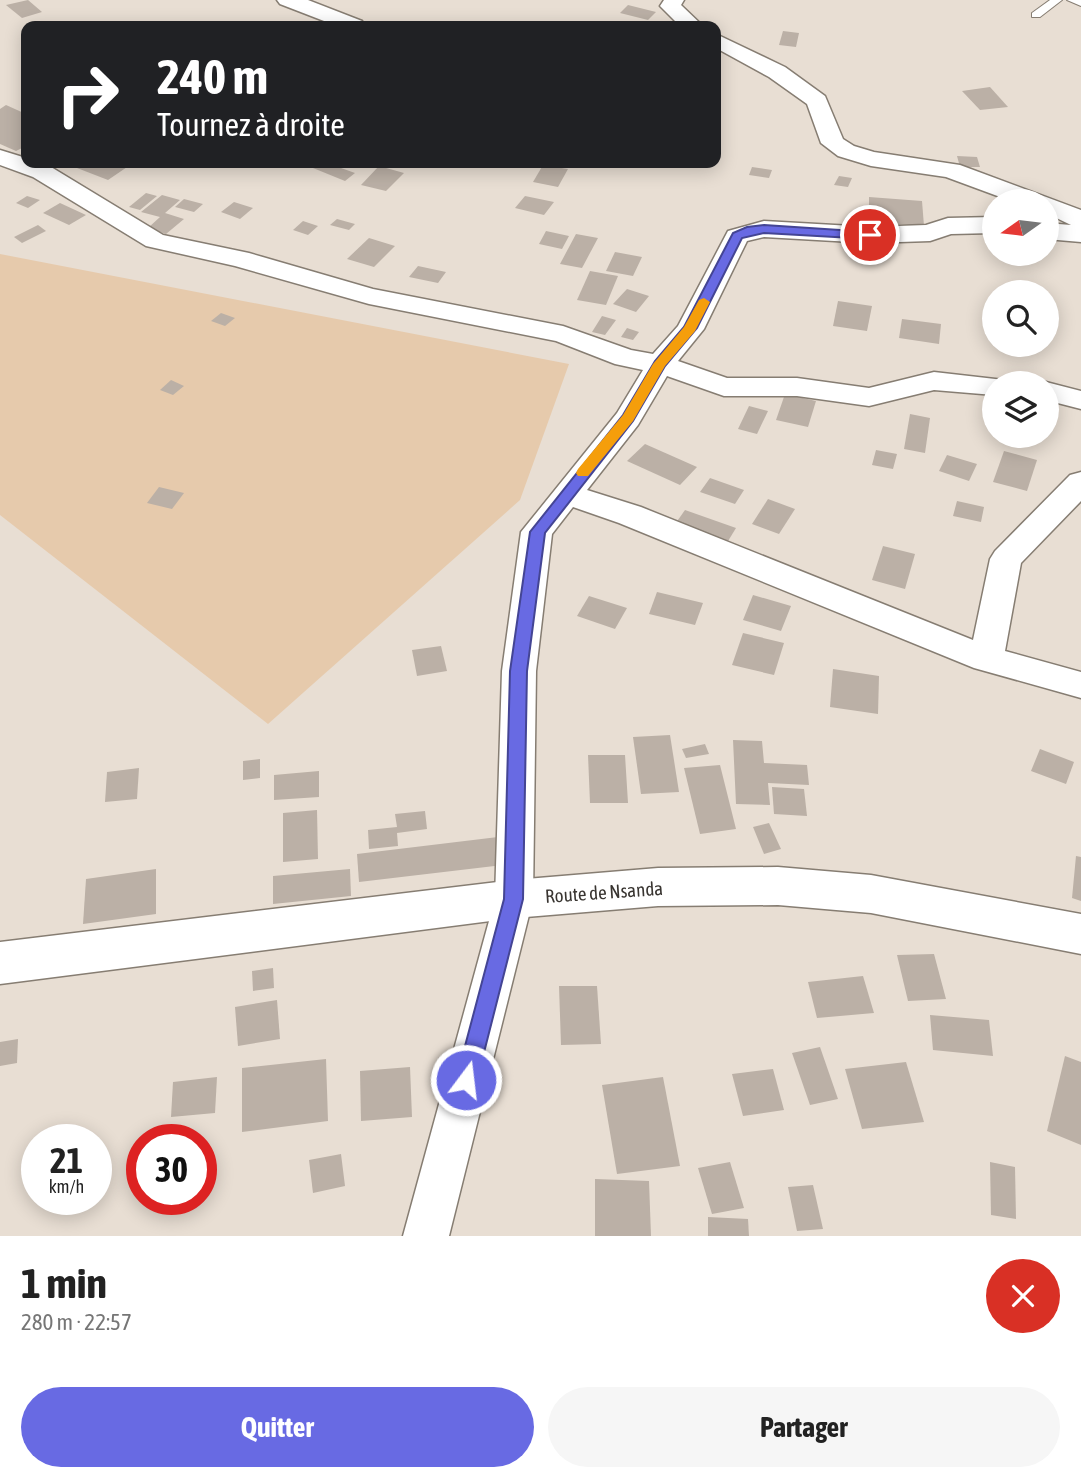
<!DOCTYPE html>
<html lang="fr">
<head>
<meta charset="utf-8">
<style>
  :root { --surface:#fff; --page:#f6f6f6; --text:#222; --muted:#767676; --accent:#686ae3 }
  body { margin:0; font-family:"Asap Condensed",sans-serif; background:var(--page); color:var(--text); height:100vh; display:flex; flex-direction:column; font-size:26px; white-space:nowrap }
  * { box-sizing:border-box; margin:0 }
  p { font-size:23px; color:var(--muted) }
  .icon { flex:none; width:38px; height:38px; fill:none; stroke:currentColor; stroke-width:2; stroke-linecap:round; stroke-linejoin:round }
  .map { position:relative; height:1236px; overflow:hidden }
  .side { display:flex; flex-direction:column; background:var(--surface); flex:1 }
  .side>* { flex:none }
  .banner { position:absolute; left:21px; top:21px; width:700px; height:147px; border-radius:14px; box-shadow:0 4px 18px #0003; background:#202124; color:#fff; overflow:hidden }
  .needle { width:46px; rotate:256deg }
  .controls { position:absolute; left:982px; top:189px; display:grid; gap:14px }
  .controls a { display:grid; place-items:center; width:77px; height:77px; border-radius:50%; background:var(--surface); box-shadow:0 4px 18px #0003; font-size:35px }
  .speed { position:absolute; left:21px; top:1124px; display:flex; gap:14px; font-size:35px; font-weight:700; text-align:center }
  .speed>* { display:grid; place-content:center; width:91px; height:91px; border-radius:50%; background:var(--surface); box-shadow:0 4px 18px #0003; line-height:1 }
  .speed small { font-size:18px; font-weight:400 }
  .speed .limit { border:10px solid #d22; background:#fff; color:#111 }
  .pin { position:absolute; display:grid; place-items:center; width:60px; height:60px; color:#fff; margin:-30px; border:4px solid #fff; border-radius:50%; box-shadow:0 2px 7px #0007 }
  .me { position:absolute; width:77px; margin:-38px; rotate:15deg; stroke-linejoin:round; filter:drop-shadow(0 0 5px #0008) }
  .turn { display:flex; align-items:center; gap:24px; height:147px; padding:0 21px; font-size:32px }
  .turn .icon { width:91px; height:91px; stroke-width:2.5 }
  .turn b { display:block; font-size:49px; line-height:60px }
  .round { display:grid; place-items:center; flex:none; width:74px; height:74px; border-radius:37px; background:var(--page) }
  .head { display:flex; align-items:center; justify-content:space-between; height:119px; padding:0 21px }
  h1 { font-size:42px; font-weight:700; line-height:52px }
  .button { display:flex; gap:14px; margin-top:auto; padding:14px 21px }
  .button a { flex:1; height:80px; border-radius:42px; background:var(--accent); color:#fff; font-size:28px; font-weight:700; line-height:80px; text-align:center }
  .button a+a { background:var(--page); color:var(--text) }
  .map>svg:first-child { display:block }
</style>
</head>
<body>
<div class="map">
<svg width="1081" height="1236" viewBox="0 0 1081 1236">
  <rect width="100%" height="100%" fill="#e8ded3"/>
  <path fill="#e6caac" d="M0,254L569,364L520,500L268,724L0,515Z"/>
  <g fill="#bbb0a6">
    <path d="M28,0L42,12L22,18L6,5Z"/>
    <path d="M628,5L656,12L648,20L620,13Z"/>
    <path d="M783,31L799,33L796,47L779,45Z"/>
    <path d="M990,87L1008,107L980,110L962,91Z"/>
    <path d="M6,105L26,114V146L16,151L0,144V109Z"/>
    <path d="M957,156L977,157L980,167H960Z"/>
    <path d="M85,163H133L108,180L77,168Z"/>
    <path d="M321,163H327L355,173L345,181L313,168Z"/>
    <path d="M543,165L568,169L558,187L533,182Z"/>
    <path d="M379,166L404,173L386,191L361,185Z"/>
    <path d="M752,167L772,170L769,178L749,175Z"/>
    <path d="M839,176L852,178L848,187L834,185Z"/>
    <path d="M146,193L157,196L140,210L129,207Z"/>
    <path d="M162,195L180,200L165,213L184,219L166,234L148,228L160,217L141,212Z"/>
    <path d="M27,196L40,200L28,208L16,203Z"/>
    <path d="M525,196L554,202L544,215L515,208Z"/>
    <path d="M869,197L922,201L924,226L869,222Z"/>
    <path d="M184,199L203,204L194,212L175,207Z"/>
    <path d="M234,202L253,208L240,219L221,212Z"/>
    <path d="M60,203L86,215L69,225L43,213Z"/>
    <path d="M337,219L355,224L349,230L330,225Z"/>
    <path d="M303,221L318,226L308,235L293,230Z"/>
    <path d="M38,225L46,231L22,243L14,237Z"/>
    <path d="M546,231L569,236L562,249L539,244Z"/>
    <path d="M576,234L598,238L582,268L560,264Z"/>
    <path d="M369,238L395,246L374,267L347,259Z"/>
    <path d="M615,252L642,257L633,276L606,271Z"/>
    <path d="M418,266L446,272L438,283L409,277Z"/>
    <path d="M590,271L618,276L606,305L577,300Z"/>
    <path d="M627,289L649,296L636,312L613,304Z"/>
    <path d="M838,301L872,306L867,331L833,326Z"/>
    <path d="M221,313L235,318L225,326L211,321Z"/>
    <path d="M602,316L616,320L605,335L592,332Z"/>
    <path d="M902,319L941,324L939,344L899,338Z"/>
    <path d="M627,328L639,332L633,340L621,337Z"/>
    <path d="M171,380L184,386L173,395L160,390Z"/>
    <path d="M785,394L816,401L808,427L776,420Z"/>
    <path d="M749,406L768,411L757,434L738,429Z"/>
    <path d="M910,414L930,418L925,453L904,449Z"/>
    <path d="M645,444L697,467L680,485L627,461Z"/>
    <path d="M876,450L897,454L893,469L872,465Z"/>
    <path d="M1004,451L1037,460L1027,491L993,482Z"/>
    <path d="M947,455L977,464L969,481L939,471Z"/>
    <path d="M710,478L744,490L735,504L700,492Z"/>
    <path d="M159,487L184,493L172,509L147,503Z"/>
    <path d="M768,499L795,509L779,534L752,524Z"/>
    <path d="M957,501L984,507L981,522L953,516Z"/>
    <path d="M685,510L736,528L725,546L673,527Z"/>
    <path d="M883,546L915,554L905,589L872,580Z"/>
    <path d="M657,592L703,603L695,625L649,614Z"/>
    <path d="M753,595L791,606L781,631L743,620Z"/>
    <path d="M589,596L627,608L615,629L577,616Z"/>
    <path d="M743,633L784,643L774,675L732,665Z"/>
    <path d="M441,646L447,671L417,676L412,650Z"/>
    <path d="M833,669L879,676L878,714L830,707Z"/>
    <path d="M670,735L679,792L641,794L633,737Z"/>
    <path d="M733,740L762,741L764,763L807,765L809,785L768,783L770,805L736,804Z"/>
    <path d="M705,744L709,754L686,758L682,749Z"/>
    <path d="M1040,749L1074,762L1066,784L1031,771Z"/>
    <path d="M588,755H625L628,803H590Z"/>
    <path d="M260,759V778L243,780V761Z"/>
    <path d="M720,765L736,829L700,834L684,768Z"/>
    <path d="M139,768L137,799L105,802L107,772Z"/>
    <path d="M319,771V797L274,800V775Z"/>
    <path d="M772,787L804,789L807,816L774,814Z"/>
    <path d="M317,810L318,859L283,862V813Z"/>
    <path d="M425,811L427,829L397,833L398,846L369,849L368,830L397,827L395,814Z"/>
    <path d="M769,823L781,849L764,854L753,827Z"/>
    <path d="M498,837L503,865L359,882L357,854Z"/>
    <path d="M1076,856L1081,857V901L1072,898Z"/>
    <path d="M156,869V914L83,924L86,879Z"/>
    <path d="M350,869L351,896L273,904V876Z"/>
    <path d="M934,954L946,999L908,1001L897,955Z"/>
    <path d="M273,968L274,988L253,991L252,971Z"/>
    <path d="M863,976L874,1013L817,1018L808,982Z"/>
    <path d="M559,986H597L601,1044L561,1045Z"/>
    <path d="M277,1000L280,1039L238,1046L235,1007Z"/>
    <path d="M930,1015L989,1020L993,1056L933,1050Z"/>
    <path d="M18,1039L17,1063L0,1066V1042Z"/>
    <path d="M820,1047L838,1099L810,1105L792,1053Z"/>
    <path d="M1065,1056L1081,1062V1145L1047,1131Z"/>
    <path d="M326,1059L328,1121L242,1132V1068Z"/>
    <path d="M906,1062L924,1122L862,1129L845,1069Z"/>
    <path d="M410,1067L412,1117L361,1121L360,1071Z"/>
    <path d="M773,1069L784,1110L743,1116L732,1074Z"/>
    <path d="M217,1077L215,1113L171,1117L173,1082Z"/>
    <path d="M663,1077L680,1166L617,1174L602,1085Z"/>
    <path d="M341,1154L345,1186L313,1193L309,1160Z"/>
    <path d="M730,1162L744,1208L712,1214L698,1168Z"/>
    <path d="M990,1162L1015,1167L1016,1219L991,1215Z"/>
    <path d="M595,1179L649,1181L651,1236H595Z"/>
    <path d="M813,1185L823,1229L797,1231L788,1187Z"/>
    <path d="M708,1217L748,1219L749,1236H708Z"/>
  </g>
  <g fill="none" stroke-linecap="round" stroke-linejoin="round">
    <g stroke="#867d72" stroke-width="2">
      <g id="service">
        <path d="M1050,0H1062L1040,17H1032V13Z"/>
        <path d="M1067,0H1081V6Z"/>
      </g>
    </g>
    <g stroke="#867d72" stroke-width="3">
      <g id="minor">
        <path d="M277,0H308L362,21L365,26H337L280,4Z"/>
        <path d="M664,0H684L681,5L703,26H680L660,6Z"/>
        <path d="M716,34L785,67L825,96L843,139L854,146L874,152L960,165L1081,210V242L1046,239V223L1071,225L1046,213V201H1011L946,177L871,166L838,156L821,143L807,104L769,77L716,48Z"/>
        <path d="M0,150L26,158V163H39L51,167L163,235L249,253L373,289L563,326L631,350L653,354L678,326L728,231L764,221L870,227L926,225L948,218L994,217V233L951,234L930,241L870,243L764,237L747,241L704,329L678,361L727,378H797L869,388L934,372L1004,380L1006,383H994V395L934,390L869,406L797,396H724L667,376L638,425L587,490L641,507L973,640L990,559L995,551L1070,475L1081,472V501L1021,563L1005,651L1081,672V698L974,668L619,523L573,507L552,534L536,671L533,899L449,1236H403L495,899L502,671L521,532L617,413L643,370L615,364L556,341L369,304L235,266L146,246L33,177L0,165Z"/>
        <path d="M1046,382L1081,391V409L1046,400V383H1041Z"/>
      </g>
    </g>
    <g stroke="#867d72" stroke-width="3">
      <path id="tertiary" d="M778,867L871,875L1081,914V954L871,913L778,905L658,906L514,918L0,984V942L514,880L658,868Z"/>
    </g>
    <use href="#service" fill="#fff" fill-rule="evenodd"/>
    <use href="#minor" fill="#fff" fill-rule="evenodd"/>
    <use href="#tertiary" fill="#fff" fill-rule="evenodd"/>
  </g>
  <path fill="#686ae3" stroke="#444594" stroke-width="2" d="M764,225L870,232L876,235L870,239L764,233L742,238L697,328L665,366L633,421L545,533L527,671L523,899L477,1080L474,1087L466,1090L459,1087L456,1080L504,899L510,671L530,532L623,415L655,361L684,327L733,233L747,227Z"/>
  <path fill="#f59e0b" d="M704,298L710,302L695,331L665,366L633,421L588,476H578L576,473L578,469L623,415L653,364L684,327L699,300Z"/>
  <g text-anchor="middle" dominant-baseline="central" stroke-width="5" stroke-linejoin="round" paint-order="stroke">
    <g font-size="19" fill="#393531" stroke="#fff">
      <text transform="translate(604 892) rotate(-4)">Route de Nsanda</text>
    </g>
  </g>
</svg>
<div class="controls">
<a><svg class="needle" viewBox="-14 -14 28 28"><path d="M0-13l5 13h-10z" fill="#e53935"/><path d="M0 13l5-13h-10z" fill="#767676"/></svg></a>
<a><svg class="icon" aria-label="search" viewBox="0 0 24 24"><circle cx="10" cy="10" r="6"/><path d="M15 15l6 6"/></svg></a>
<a><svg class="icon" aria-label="layers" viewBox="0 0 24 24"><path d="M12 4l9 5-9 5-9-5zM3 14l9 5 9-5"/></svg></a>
</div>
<div class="speed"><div>21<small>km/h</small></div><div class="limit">30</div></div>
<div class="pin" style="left:870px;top:235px;background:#d93025"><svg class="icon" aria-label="arrive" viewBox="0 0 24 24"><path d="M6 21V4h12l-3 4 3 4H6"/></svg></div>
<svg class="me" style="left:466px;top:1080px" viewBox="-20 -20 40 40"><circle r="17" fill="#686ae3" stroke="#fff" stroke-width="3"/><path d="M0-11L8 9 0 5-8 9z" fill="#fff"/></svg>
<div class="banner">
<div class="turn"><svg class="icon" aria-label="right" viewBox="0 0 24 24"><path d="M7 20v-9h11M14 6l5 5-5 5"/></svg><div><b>240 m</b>Tournez à droite</div></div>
</div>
</div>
<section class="side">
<div class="head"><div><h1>1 min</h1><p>280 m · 22:57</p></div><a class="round" style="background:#d93025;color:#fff"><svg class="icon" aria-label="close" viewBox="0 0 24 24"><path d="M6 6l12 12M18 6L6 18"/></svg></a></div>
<div class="button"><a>Quitter</a><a>Partager</a></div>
</section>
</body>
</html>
